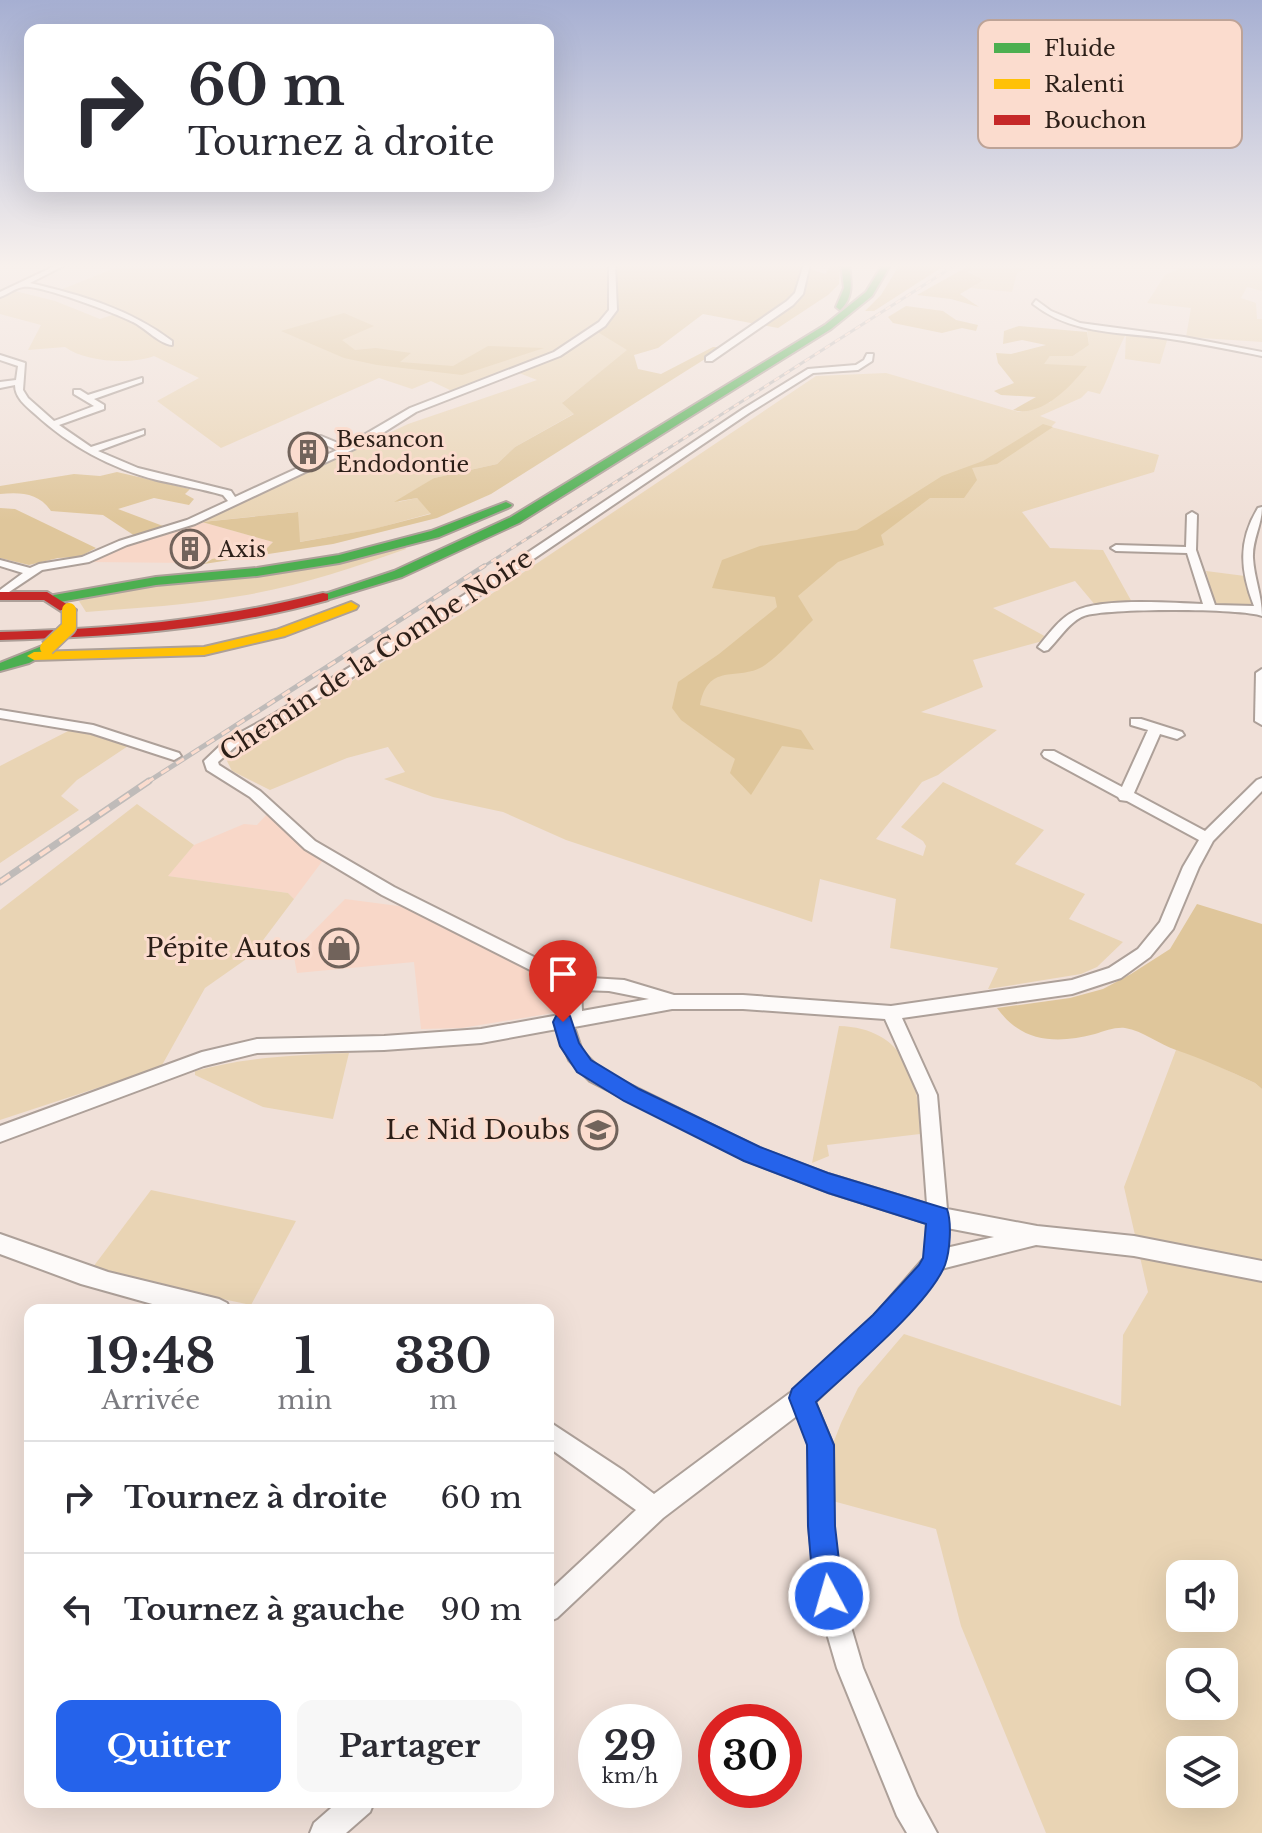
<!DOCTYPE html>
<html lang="fr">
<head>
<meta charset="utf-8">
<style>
  :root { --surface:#fff; --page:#f7f7f7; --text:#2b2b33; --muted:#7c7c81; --line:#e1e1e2; --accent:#2563eb }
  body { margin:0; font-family:"Libre Baskerville",serif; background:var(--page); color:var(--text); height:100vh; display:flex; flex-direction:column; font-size:30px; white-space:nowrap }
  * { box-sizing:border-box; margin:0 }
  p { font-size:26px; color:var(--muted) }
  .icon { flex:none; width:44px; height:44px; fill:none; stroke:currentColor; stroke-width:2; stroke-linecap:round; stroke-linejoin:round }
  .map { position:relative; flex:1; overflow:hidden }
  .sheet { position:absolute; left:24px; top:1304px; width:530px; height:504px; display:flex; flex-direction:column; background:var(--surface); border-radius:16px; box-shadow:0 8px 32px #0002 }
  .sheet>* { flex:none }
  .hud { position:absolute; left:24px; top:24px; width:530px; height:168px; border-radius:16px; box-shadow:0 8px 32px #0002; background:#fff; color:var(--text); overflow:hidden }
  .fabs { position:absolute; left:1166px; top:1560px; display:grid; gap:16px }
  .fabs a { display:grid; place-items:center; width:72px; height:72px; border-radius:16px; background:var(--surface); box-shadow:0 8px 32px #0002; font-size:40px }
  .speed { position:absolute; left:578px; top:1704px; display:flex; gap:16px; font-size:40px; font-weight:700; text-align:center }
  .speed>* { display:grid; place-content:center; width:104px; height:104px; border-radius:50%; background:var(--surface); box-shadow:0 8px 32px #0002; line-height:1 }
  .speed small { font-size:20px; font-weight:400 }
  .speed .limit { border:12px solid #d22; background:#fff; color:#111 }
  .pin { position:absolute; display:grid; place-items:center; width:68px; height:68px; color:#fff; margin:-82px -34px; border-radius:50% 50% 50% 0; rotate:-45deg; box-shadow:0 0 8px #0007 }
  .pin .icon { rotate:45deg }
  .me { position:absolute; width:88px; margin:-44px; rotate:354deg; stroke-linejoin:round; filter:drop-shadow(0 0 6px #0008) }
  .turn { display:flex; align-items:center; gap:28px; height:168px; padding:0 32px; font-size:36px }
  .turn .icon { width:104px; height:104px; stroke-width:2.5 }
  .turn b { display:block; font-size:56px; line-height:68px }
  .eta { display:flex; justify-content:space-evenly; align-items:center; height:136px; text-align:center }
  .eta b { font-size:48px; font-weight:700; line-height:56px }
  .action { display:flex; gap:16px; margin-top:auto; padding:16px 32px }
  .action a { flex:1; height:92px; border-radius:16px; background:var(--accent); color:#fff; font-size:32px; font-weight:700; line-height:92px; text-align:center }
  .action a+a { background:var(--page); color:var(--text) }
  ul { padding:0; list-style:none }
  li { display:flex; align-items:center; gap:24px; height:112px; padding:0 32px; border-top:2px solid var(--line) }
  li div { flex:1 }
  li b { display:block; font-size:30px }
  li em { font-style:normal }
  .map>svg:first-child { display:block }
</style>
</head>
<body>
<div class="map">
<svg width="1262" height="1833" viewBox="0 0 1262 1833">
  <rect width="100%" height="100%" fill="#f0e0d8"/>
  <g fill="#f8d7c8">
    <path d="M202,522L273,542L267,548L192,563L88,562L118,546Z"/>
    <path d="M268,813L324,859L294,899L288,893L167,876L194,845L244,824L257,825Z"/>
    <path d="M345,899L406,907L562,984L553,1013L462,1028L421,1029L414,962L297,973L293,952Z"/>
  </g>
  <g fill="#e9d4b4" fill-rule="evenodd">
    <path d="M125,264H614L617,310L628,350L563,402L575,413L515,447L497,464L434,478L398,502L417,498L432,513L374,529L299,542L297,512L202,522L408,424L537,380L514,371L452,391L431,381L412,389L379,378L221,448L157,401L199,378L154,356C131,365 85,362 65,347L28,350L41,325L0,314V299L15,291L55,301L100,319L121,312L60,290Z"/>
    <path d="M975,264H1007L1026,269L1017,273L1012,292L971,288L983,280L968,271Z"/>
    <path d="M1189,264H1262V291L1247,287L1241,298L1256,303L1257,319H1262V342L1186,337L1191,308L1147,303L1165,275Z"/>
    <path d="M1087,329L1168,337L1160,364L1125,359L1126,334C1115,354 1111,374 1100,394L1088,391L1081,398L1040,416L1056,422L1051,427L1159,455L1154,472L1022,512L1050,548L1103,550L1133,604L1096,606L1075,581L993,608L1050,639L973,660L983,687L921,712L997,730L938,775L922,782L876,839L923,856L926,846L923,841L901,827L943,782L1044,830L1015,864L1085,894L1069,919L1123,942L1097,967L1081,974L988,989L998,968L890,948L896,899L820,879L812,922L566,840L503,812L433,797L384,779L405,772L388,747L347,758L270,790L232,771L227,761L235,753L466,611L816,376L886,373L1019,412L1051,402L1043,364L1050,356H1073L1089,345Z"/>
    <path d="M405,547L406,549C352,568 297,587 240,596C189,605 137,608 86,612L79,601L126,589Z"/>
    <path d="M1206,571L1245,576L1253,606L1215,605Z"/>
    <path d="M72,729L128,746L77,780L61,796L79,810L0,863V766Z"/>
    <path d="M137,804L194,845L168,876L288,893L294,899L252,955L205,988L161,1067L0,1120V910Z"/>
    <path d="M839,1026C905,1028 920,1079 920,1134L827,1145L829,1156L812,1163Z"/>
    <path d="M1176,1050L1190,1053L1255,1083L1262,1089V1833H1046L961,1626L936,1529L829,1500L834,1441L841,1423L858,1388L904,1334L1121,1406L1123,1335L1148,1292L1124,1187ZM1180,1574H1224V1618H1180ZM1180,1662H1224V1706H1180ZM1180,1750H1224V1794H1180Z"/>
    <path d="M349,1053L333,1119L263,1107L195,1075V1071C247,1057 296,1055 349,1053Z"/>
    <path d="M151,1190L296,1221L251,1305L90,1271Z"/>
  </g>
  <g fill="#dfc69b">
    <path d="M614,264H797L825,274L832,264H840L839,284L828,295L778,328L703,314L658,348L634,355L638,369L661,374L713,347H724L491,494L437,518L333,544L204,564L212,559L267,548L273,542L202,522L298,512L300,542L373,529L431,514L417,498L394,502L434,478L497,464L515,447L574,414L562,403L627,350L596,331L617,310Z"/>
    <path d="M900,264H947L874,311H865L881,295Z"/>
    <path d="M972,264H975L968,272L984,280L960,294L979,307L951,299L917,295Z"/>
    <path d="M906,306L943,311L956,320L978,325L976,331L962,328L942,333L893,323L888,317Z"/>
    <path d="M344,313L374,326L342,340L355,350L376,348L411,353L400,362L453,366L488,346L544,348L462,375L377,365L344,358L281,331Z"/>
    <path d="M1019,326L1087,332L1089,345L1073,356H1050L1044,364L1087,366C1071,386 1042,418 1013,410L1036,397L1001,395L994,391L1014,383L998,363L996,353L1011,354L1046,345L1022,340L1003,344L1004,331Z"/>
    <path d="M1043,424L1053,427L997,464L972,468L977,480L964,498H930L881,535L884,545L838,562L798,596L813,620C798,634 777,659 760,668C736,680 708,663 700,705L801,730L814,750L782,746L751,795L730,773L735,759L681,720L672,708L678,682L719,654L777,607L775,597L712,588L722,560L760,546L857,530L942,476L983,461Z"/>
    <path d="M117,472L190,489L185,494L194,499L189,505L154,498L118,509L163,526L135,536L103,515L51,511C39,493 21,492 0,494V486L74,474L100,476Z"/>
    <path d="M0,508L15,509L96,548L79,557L58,558L29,565L0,558Z"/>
    <path d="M1197,904L1262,924V1089L1255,1083C1229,1071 1203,1059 1176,1050C1159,1044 1143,1031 1125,1028C1115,1027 1105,1031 1095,1034C1057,1044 1022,1043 997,1008L1070,998L1103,989L1131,974L1170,949Z"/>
  </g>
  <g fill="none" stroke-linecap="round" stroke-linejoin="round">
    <g stroke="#ada099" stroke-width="4">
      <g id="street">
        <path d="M59,264H67L30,283C81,295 130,309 172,341V345C160,344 146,329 135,323C118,314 39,284 23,287C15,288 7,295 0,297V292Z"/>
        <path d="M609,264H615L617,310L605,326L560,356L416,412L367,443L195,524L127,545L89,562L42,570L0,598V590L23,573L0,566V560L30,568L39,564L82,557L119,541L187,520L228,501L223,495C202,489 179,485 157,480C110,468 70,446 35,414C26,406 15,398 15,385L0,388V382L16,380L18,366L0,360V355L25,363L23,390L28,398L54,421L94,406L74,394V390H80L88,395L142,378V382L94,399L104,405V409L59,425L91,447L144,430V434L98,451L138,468L231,491L235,497L337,450L315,440V436H321L345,446L410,408L554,352L599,322L609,310Z"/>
        <path d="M804,264H810L803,294L793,305L712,361H706V357L787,301L795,293Z"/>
        <path d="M1036,300L1051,311L1080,323L1184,337L1262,352V356C1227,349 1193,342 1157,337C1113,332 1070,333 1033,304Z"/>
        <path d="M867,354H873L872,361L858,370L813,373L749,413L445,619L284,720L235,747L218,762L219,765L260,791L315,841L394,887L574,977L624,980L674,995H743L891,1006L1072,980L1109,968L1138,949L1160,922L1183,867L1199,840L1127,801L1120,800L1118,797L1044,757L1042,754L1044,751H1054L1122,787L1148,730L1131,725V719H1141L1182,732L1184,735L1177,739L1160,734L1134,793L1205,831L1257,780L1262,778V791L1213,841L1199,867L1173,929L1150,957L1121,978L1072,994L902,1018L937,1095L947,1209L1037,1226L1134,1236L1262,1261V1281L1134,1256L1036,1245L941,1269L890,1332L815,1402L833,1445V1526L842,1596L863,1668L917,1796L937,1833H907L897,1816L837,1668L816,1596L809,1526V1445L798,1415L663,1518L557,1618L548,1622V1592L636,1510L548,1447V1421L624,1471L654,1494L794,1390L874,1316L925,1257L927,1223L828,1192L745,1160L590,1081L569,1060L557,1029L481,1043L384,1050L257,1053L204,1066L0,1142V1126L202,1052L257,1039L384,1036L481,1029L565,1014L564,987L382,895L305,849L250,797L207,770L204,761L225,741L274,714L437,613L743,409L808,369L856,365L864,360ZM581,990L609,991L649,999L582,1011ZM672,1009H743L885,1019L919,1095L927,1204L828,1174L759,1148L602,1071L582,1051L574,1027ZM947,1228L994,1237L946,1248Z"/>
        <path d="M1262,507C1262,525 1252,540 1253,558C1254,578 1262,595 1262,616C1243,608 1104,608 1084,616C1070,621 1059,639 1048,650L1044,651L1038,647C1047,636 1060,618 1073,612C1100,597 1172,603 1203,604L1187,553L1116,551L1111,548L1116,545L1186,547L1187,515L1192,512L1197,515L1196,550L1215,605L1254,606C1240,570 1238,541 1258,508Z"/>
        <path d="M1262,669V725L1255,721L1256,673Z"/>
        <path d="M0,710L93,725L179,753L181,756L174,760L91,733L0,718Z"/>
        <path d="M0,1234L108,1272L219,1299L227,1303L230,1310H173L163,1307L81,1284L0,1254Z"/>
        <path d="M338,1802H374L370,1812L346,1833H310L314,1823Z"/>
      </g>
    </g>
    <g stroke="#ada099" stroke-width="4">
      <g id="fast">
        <path d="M841,264H849C851,281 854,298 840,310L836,307L844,288Z"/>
        <path d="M883,264H891L872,296L831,329L519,523L402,577L323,601L316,597L394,571L511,517L825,325L866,292Z"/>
        <path d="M506,502L512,505L510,507L439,537L339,563L257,576L156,585L54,603L47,599L54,595L156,577L257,568L339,555L431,531Z"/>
        <path d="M47,644L54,648L52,651L29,663L0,671V663Z"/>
      </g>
    </g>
    <g stroke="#ada099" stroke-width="4">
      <path id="slow" d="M351,602L358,606L356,609L285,636L204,655L34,660L27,656L34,652L204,647L276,630Z"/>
    </g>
    <g stroke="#ada099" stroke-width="4">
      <g id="jam">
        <path d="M0,592H47L76,610L74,613H64L44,600H0Z"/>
        <path d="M323,593L328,594V600C220,630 112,637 0,640V632C114,629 212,621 323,593Z"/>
      </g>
    </g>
    <use href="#street" fill="#fdfaf9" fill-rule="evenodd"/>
    <use href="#fast" fill="#4caf50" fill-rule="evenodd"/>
    <use href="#slow" fill="#ffc107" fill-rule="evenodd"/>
    <use href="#jam" fill="#c62828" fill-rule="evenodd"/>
    <g stroke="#bfbbb9" stroke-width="3">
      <path id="rail-far2" d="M481,568L957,264"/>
    </g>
    <g stroke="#bfbbb9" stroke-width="5">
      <path id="rail-far1" d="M146,783L484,566"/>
    </g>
    <g stroke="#bfbbb9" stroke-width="7">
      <path id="rail" d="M0,882L149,781"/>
    </g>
    <use href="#rail-far2" stroke="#fbdcce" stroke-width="2" stroke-dasharray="6" stroke-linecap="butt"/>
    <use href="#rail-far1" stroke="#fbdcce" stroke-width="3" stroke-dasharray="9" stroke-linecap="butt"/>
    <use href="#rail" stroke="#fbdcce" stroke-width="4" stroke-dasharray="12" stroke-linecap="butt"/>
    <g stroke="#ada099" stroke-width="17" stroke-linecap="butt">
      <path id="slow-bridge" d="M47,648L69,627V610"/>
    </g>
    <use href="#slow-bridge" stroke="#ffc107" stroke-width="14"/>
  </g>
  <linearGradient id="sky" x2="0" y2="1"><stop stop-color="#a6afd2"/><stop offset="0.51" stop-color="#f8f1ed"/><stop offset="1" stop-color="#f8f1ed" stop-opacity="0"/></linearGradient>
  <rect width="1262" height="521" fill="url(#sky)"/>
  <path fill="#2563eb" stroke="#184099" stroke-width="2" d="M563,1014L570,1016L579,1043L591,1060L639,1089L760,1147L828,1173L947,1209C952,1223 950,1251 945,1265C929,1305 849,1371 816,1402L834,1445L835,1526L843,1596L839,1607L829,1611L818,1607L814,1596L808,1526L807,1445L789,1398L792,1389L873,1315L919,1265L923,1258L926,1224L828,1193L744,1161L624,1101L577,1072L560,1046L553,1022L556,1016Z"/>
  <defs>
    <g id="building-ring" transform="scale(2)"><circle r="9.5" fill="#fbdcce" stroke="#71635b" stroke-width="1.5"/><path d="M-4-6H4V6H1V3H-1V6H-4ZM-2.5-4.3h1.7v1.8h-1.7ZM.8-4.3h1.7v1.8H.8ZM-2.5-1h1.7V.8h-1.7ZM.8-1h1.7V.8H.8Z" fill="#71635b"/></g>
    <g id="shop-ring" transform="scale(2)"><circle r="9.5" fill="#fbdcce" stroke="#71635b" stroke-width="1.5"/><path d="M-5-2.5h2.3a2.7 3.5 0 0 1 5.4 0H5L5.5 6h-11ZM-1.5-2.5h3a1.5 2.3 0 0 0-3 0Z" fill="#71635b"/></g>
    <g id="school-ring" transform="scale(2)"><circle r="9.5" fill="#fbdcce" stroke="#71635b" stroke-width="1.5"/><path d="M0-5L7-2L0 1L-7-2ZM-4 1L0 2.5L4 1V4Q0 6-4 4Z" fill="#71635b"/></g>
  </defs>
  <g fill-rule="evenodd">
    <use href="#building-ring" x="308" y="452"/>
    <use href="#building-ring" x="190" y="549"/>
    <use href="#shop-ring" x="339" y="948"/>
    <use href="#school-ring" x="598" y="1130"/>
  </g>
  <g text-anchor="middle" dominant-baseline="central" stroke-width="6" stroke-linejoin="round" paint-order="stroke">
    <g font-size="22" fill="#2c1f18" stroke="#fbdcce" text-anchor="start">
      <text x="336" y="439">Besancon<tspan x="336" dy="25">Endodontie</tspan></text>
      <text x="218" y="549">Axis</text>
    </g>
    <g font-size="26" fill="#2c1f18" stroke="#fbdcce">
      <text transform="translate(376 655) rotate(-33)">Chemin de la Combe Noire</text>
    </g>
    <g font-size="26" fill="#2c1f18" stroke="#fbdcce" text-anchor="end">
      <text x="311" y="948">Pépite Autos</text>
      <text x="570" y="1130">Le Nid Doubs</text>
    </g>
  </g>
  <rect x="978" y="20" width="264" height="128" rx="12" fill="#fbdcce" stroke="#bda397" stroke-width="2"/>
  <rect x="994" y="43" width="36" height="10" fill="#4caf50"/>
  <rect x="994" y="79" width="36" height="10" fill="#ffc107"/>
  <rect x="994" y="115" width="36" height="10" fill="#c62828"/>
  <g font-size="22" fill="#2c1f18">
    <text x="1044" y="56">Fluide</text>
    <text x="1044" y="92">Ralenti</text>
    <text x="1044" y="128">Bouchon</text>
  </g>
</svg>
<div class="fabs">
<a><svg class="icon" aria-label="sound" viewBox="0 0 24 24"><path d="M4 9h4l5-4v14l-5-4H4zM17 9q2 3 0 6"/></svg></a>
<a><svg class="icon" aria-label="search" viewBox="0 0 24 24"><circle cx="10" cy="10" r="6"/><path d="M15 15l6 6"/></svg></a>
<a><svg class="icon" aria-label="layers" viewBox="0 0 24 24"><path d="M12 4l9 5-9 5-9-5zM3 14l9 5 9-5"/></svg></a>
</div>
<div class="speed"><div>29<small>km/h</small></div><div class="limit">30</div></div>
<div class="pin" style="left:563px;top:1022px;background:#d93025"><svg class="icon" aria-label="arrive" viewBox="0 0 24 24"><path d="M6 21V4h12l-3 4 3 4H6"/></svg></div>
<svg class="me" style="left:829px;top:1596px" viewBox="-20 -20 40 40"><circle r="17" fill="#2563eb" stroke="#fff" stroke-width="3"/><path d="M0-11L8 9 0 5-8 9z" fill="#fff"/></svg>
<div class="hud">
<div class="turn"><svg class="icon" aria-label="right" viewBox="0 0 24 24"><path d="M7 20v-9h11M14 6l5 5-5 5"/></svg><div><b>60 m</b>Tournez à droite</div></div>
</div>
<section class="sheet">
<div class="eta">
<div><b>19:48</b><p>Arrivée</p></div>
<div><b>1</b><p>min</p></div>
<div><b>330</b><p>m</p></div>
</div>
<ul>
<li><svg class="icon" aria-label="right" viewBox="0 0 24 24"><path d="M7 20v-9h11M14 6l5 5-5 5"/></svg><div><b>Tournez à droite</b></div><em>60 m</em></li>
<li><svg class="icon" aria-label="left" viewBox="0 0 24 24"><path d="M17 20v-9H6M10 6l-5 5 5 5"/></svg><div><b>Tournez à gauche</b></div><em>90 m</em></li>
</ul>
<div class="action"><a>Quitter</a><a>Partager</a></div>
</section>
</div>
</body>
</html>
